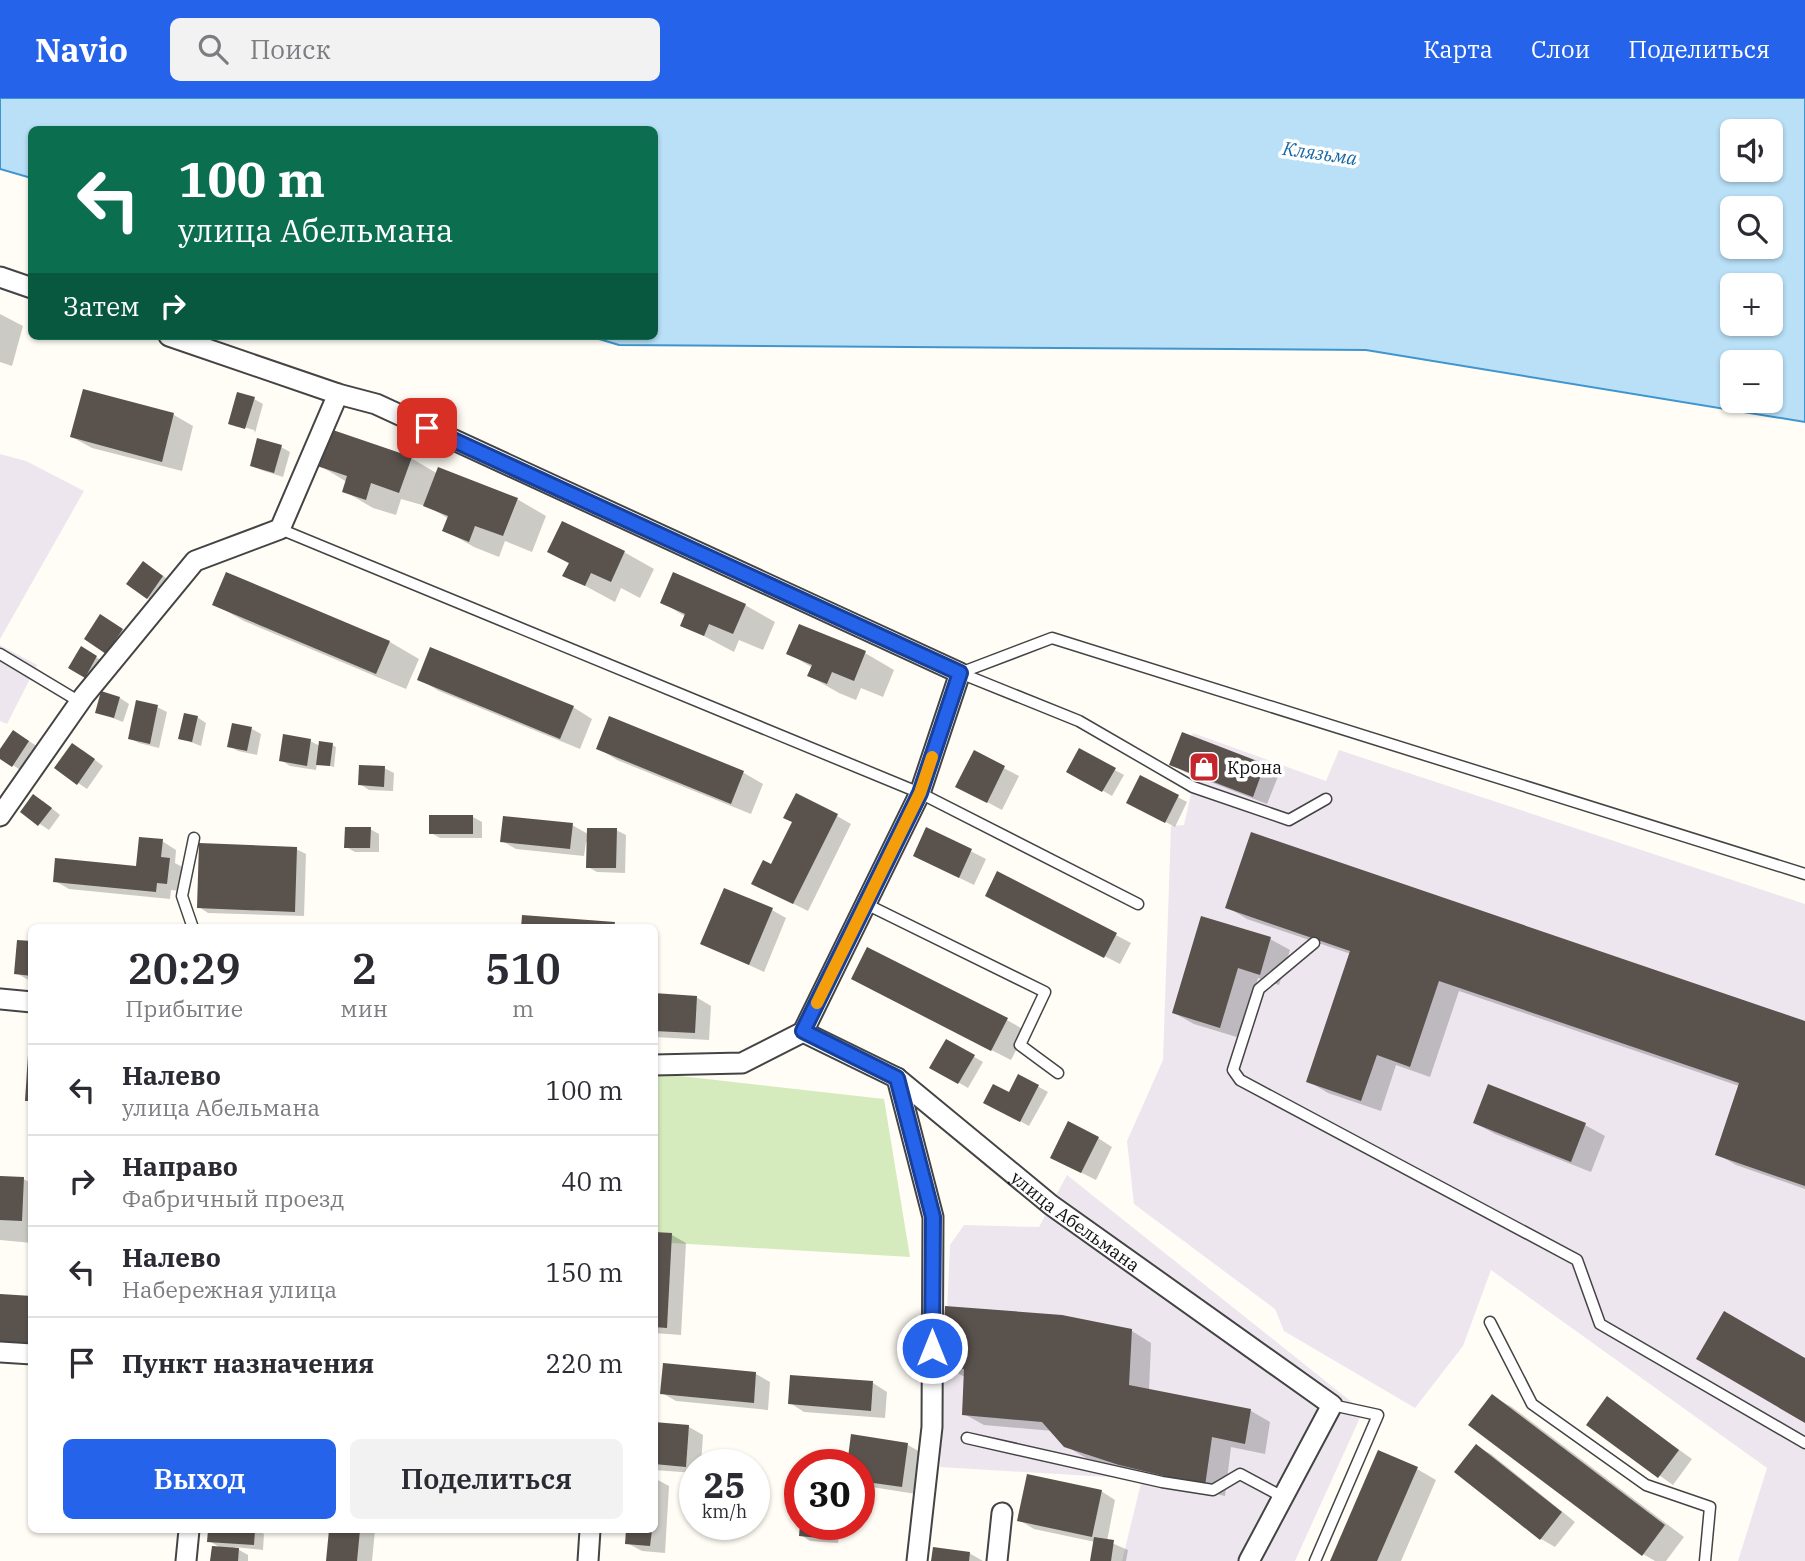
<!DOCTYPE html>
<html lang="ru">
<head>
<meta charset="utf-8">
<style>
  :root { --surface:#fff; --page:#f2f2f3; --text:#2b2b33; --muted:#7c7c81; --line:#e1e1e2; --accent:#2563eb }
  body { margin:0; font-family:"IBM Plex Serif",serif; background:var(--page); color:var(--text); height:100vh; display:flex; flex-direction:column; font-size:26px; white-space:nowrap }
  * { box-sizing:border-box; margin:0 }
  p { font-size:23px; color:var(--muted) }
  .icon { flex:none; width:38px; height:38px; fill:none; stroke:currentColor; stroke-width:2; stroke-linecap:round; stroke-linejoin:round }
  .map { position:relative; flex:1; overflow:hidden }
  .side { position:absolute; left:28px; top:826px; width:630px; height:609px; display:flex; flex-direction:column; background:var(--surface); border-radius:10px; box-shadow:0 2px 5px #0004 }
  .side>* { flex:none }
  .hud { position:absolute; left:28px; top:28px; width:630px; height:214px; border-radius:10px; box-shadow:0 2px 5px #0004; background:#0b6e4f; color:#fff; overflow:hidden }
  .controls { position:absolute; left:1720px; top:21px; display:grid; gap:14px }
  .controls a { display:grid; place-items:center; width:63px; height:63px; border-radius:10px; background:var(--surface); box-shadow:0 2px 5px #0004; font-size:35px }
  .speed { position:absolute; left:679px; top:1351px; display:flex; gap:14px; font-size:35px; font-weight:700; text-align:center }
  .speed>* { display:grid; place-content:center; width:91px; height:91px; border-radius:50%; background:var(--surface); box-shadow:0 2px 5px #0004; line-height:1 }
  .speed small { font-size:18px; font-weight:400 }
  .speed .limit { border:10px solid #d22; background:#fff; color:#111 }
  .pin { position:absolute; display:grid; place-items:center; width:60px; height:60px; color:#fff; margin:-30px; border-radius:14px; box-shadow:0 4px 10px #0006 }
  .me { position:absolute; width:77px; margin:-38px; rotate:0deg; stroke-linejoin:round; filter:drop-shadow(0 0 5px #0008) }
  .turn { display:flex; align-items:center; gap:24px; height:147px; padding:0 35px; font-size:32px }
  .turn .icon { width:91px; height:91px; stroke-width:2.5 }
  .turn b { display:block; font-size:49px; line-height:60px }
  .then { display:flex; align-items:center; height:66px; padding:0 35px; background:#0003; gap:14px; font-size:26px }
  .eta { display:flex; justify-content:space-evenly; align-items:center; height:119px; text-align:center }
  .eta b { font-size:42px; font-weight:600; line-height:49px }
  .button { display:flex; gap:14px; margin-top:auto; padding:14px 35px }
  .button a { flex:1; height:80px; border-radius:10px; background:var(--accent); color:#fff; font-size:28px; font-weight:600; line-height:80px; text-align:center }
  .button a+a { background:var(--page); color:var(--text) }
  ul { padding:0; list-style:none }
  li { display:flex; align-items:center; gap:21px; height:91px; padding:0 35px; border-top:2px solid var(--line) }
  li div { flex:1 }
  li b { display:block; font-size:26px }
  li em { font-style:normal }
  header { display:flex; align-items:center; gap:42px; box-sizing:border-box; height:98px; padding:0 35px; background:var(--accent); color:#fff }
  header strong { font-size:33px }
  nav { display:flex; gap:38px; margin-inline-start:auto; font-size:24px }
  .search { width:490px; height:63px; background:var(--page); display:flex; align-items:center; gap:18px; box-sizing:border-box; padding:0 24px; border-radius:10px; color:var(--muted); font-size:26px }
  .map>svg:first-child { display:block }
</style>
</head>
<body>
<header>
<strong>Navio</strong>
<div class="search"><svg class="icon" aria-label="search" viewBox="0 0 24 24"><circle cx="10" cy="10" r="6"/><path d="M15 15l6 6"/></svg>Поиск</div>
<nav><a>Карта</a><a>Слои</a><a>Поделиться</a></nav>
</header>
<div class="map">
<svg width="1805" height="1463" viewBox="0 0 1805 1463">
  <rect width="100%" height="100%" fill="#fffdf5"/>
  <g fill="#eee6ef">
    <path d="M0,356L26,363L84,393L0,541Z"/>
    <path d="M0,547L37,567L7,626L0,623Z"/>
    <path d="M1193,635L1326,683L1339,652L1805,806V1463H1738L1767,1370L1491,1172L1463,1248L1415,1310L1284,1233L1275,1211L1134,1106L1127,1043L1163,962L1171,728L1184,727L1195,678L1181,672Z"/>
    <path d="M1067,1077L1363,1313L1295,1463H1122L1142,1381L940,1369L950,1147L964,1127L1039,1129Z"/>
  </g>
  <path fill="#d5ebbd" d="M654,975L884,1001L910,1159L655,1144Z"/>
  <path fill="#b9e0f7" stroke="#3f96cf" stroke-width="2" fill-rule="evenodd" d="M0,0H1805V324L1366,252L619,247L589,238H654V32H32L31,80L0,71ZM1732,33H1771V72H1732ZM1732,110H1771V149H1732ZM1732,187H1771V226H1732ZM1732,264H1771V303H1732Z"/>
  <g fill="#0003">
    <path d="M0,216L23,228L12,268L0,264Z"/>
    <path d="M84,293L174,317L193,328L182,373L92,350L72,339Z"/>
    <path d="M254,301L263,306L255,335L254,332L237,327V329L230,325Z"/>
    <path d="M281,349L290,354L283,379L261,372L252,367Z"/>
    <path d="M411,360L438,376L517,401L546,418L532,454L505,443L499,459L474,449L444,432L449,421L429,409L401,401L396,417L373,410L344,393L347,384L317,366Z"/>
    <path d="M563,425L624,454L654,471L640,500L621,490L615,504L565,477L570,466L549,454Z"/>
    <path d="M153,471L172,484L157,505L147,500Z"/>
    <path d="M227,476L390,544L419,561L406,591L244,523L214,506Z"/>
    <path d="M662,504L745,507L775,524L763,552L739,542L734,554L683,527L686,519Z"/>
    <path d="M110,524L131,538L116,560L86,541Z"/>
    <path d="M82,551L106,565L95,583L71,569Z"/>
    <path d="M865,555L894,572L883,599L861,590L856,602L839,595L809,578L813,570L789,556Z"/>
    <path d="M419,581L573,609L592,621L580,651L439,593Z"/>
    <path d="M120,600L129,606L123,624L97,614Z"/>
    <path d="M157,609L167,614L159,650L139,645L129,640Z"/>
    <path d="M197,619L206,625L201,648L180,640Z"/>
    <path d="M610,621L744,675L763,686L751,716L617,662L598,650Z"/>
    <path d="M252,631L261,636L257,657L238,653L229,648Z"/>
    <path d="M1183,636L1265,667L1279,676L1267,706L1185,674L1171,666Z"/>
    <path d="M23,639L38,649L22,673L0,659V654Z"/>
    <path d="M310,643L320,648L332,647L336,649L334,669L317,665L316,672L290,668L281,662Z"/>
    <path d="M82,652L103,668L87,691L56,670Z"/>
    <path d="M1080,653L1124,677L1112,698L1069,673Z"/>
    <path d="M975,655L1019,678L1002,712L972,696Z"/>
    <path d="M384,670L394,675L393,693L369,692L360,686Z"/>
    <path d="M1141,679L1187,704L1175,729L1128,704Z"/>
    <path d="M43,703L60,717L49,732L22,714Z"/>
    <path d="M837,718L851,726L808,813L768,793L772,768Z"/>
    <path d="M473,719L482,724V740H440L431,735Z"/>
    <path d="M572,727L588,736L616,732L626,737L625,775L597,774L588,769V744H586L584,758L516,751L502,743Z"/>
    <path d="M370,731L379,736V754H355L346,749Z"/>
    <path d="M927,731L986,761L974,787L929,765Z"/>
    <path d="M162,743L176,752L175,765L184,770L181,793L171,792L170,801L69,791L55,783L138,770Z"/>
    <path d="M296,751L306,756L304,818L208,815L199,809Z"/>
    <path d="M998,775L1131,845L1120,866L1001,805Z"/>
    <path d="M1227,809L1805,925V1091L1736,1067L1717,1056L1739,988L1459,893L1430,979L1396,967L1381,1013L1328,995L1308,983L1351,856L1247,821Z"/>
    <path d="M772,812L786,820L764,874L702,845Z"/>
    <path d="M1270,841L1290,852L1279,887L1258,880L1240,940L1194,926L1174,915Z"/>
    <path d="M32,845V884L16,875Z"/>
    <path d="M873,892L1007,922L1026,933L1011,962Z"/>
    <path d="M654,897L696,899L711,908L709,942L654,939Z"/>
    <path d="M947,943L983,964L968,990L932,969Z"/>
    <path d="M1019,978L1048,994L1029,1028L985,1004L1010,997Z"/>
    <path d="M1475,1025L1585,1027L1605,1038L1591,1074L1495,1036Z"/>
    <path d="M1098,1040L1112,1049L1096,1082L1066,1067Z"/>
    <path d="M0,1078L23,1081L32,1085V1145L0,1142Z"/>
    <path d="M654,1136L672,1137L686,1145L681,1237L654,1235Z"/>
    <path d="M1132,1233L1151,1245L1149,1292L1251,1313L1270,1324L1265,1356L1231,1349L1225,1398L1141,1377L1086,1360L1066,1348L1053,1333L984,1327L964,1316L965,1279L943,1268Z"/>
    <path d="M756,1276L770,1284L768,1312L676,1303L662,1295Z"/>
    <path d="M873,1285L887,1294L885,1320L804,1314L790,1305Z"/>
    <path d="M1492,1298L1512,1309L1684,1439L1666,1463H1655L1643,1456Z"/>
    <path d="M1608,1301L1692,1361L1673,1387L1588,1327Z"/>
    <path d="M654,1326L689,1329L703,1337L701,1367H695V1375L654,1372Z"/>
    <path d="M908,1347L922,1355L916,1396L859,1387V1367Z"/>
    <path d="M1476,1348L1491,1356L1575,1424L1555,1449L1541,1441Z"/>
    <path d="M1417,1371L1436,1382L1401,1463H1332Z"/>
    <path d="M654,1380L669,1388L665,1455L642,1453L627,1445L628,1432H654Z"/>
    <path d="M1101,1393L1115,1402L1107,1443L1128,1452L1126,1463H1092L1095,1444L1034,1431L1019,1422Z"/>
    <path d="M801,1426H840L838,1445L810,1443L801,1437Z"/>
    <path d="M210,1432H256L264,1436L263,1452L234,1449L248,1457V1463H212L223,1451L209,1443Z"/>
    <path d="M330,1432H375L372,1463H328Z"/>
    <path d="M535,1432H560V1434Z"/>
    <path d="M969,1455L983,1463H933Z"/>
  </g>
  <g fill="#5a524d">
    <path d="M83,291L174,315L162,364L70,339Z"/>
    <path d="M237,294L255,299L245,331L228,326Z"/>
    <path d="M327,330L412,359L399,395L371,385L366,402L342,394L347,378L314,367Z"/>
    <path d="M257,340L282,347L274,375L250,368Z"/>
    <path d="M438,369L518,400L503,438L475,428L469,444L442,433L448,418L423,408Z"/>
    <path d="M562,423L625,453L611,484L591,475L585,488L562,478L569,465L547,454Z"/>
    <path d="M143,463L163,478L147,501L126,486Z"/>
    <path d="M226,474L390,543L376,576L212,507Z"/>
    <path d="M673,474L746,506L733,536L709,526L704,538L680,528L685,516L660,505Z"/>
    <path d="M100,516L123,531L106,556L84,541Z"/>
    <path d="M799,526L866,553L854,583L832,574L827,586L807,578L812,567L786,556Z"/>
    <path d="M81,548L97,558L85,580L68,570Z"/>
    <path d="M430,549L574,608L560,641L417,582Z"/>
    <path d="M101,593L120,599L114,620L95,615Z"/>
    <path d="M136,602L158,607L150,646L128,641Z"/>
    <path d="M184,615L198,618L192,644L178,641Z"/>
    <path d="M609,618L744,673L731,706L596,651Z"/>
    <path d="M232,625L252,629L247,653L227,649Z"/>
    <path d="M13,632L29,643L12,669L0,661V651Z"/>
    <path d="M1182,634L1265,666L1253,699L1169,667Z"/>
    <path d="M283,636L311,641L307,668L279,663Z"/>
    <path d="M319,643L333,645L330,668L316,667Z"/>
    <path d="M72,645L95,661L77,687L54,670Z"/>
    <path d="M1079,650L1116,670L1102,694L1066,674Z"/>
    <path d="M974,652L1005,668L987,705L955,689Z"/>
    <path d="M359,667L385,668L384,689L358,687Z"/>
    <path d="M1140,677L1179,697L1165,725L1126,705Z"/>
    <path d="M796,695L838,716L793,806L751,786L763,762L771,766L792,724L783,720Z"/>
    <path d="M33,696L52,710L38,728L20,714Z"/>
    <rect x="429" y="717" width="44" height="19"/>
    <path d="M503,718L573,725L570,751L500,744Z"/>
    <path d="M345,729H371L370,750H344Z"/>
    <path d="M926,729L972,751L959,780L913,758Z"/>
    <path d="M587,730H617L616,770H586Z"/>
    <path d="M1251,734L1805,923V1088L1715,1057L1739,985L1439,883L1410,969L1377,957L1361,1003L1306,984L1350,853L1225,810Z"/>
    <path d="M139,739L163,741L161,759L170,760L167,786L157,785L156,794L53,784L55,760L136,768Z"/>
    <path d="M199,745L297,749L295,814L197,810Z"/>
    <path d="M997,773L1117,835L1104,860L985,798Z"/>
    <path d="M724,790L773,810L749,867L700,846Z"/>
    <path d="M522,817L615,824L614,830H521Z"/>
    <path d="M1201,818L1271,839L1260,877L1238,870L1220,930L1172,915Z"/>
    <path d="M17,842L32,843V878L14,876Z"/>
    <path d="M867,849L1008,920L991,953L851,881Z"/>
    <path d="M654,895L697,898L695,935L654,933Z"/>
    <path d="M946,941L975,957L958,986L929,970Z"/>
    <path d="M28,957H32V1003H25Z"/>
    <path d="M1018,976L1039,987L1020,1024L983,1005L993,986L1009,994Z"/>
    <path d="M1488,986L1586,1025L1571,1064L1473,1025Z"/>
    <path d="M1068,1023L1099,1039L1081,1075L1050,1060Z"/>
    <path d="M0,1078L24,1079L22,1123L0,1122Z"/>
    <path d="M654,1134L672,1135L667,1230L654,1229Z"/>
    <path d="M0,1196L32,1198V1246L0,1244Z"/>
    <path d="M945,1208L1062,1217L1132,1231L1129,1287L1251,1311L1245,1346L1212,1339L1205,1388L1119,1367L1064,1349L1042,1324L962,1317L964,1271L942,1269Z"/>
    <path d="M1724,1213L1805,1260V1325L1696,1261Z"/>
    <path d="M663,1265L756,1274L754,1305L660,1296Z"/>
    <path d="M790,1277L873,1283L871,1313L788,1306Z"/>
    <path d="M1492,1296L1665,1427L1642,1458L1468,1327Z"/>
    <path d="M1607,1298L1679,1352L1658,1380L1586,1327Z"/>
    <path d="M654,1324L689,1327L686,1369L654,1366Z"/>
    <path d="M851,1336L908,1345L902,1389L859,1383V1367H847Z"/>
    <path d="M1476,1346L1562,1414L1540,1442L1454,1374Z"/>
    <path d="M1378,1352L1418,1369L1377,1463H1330Z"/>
    <path d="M1027,1376L1102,1392L1092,1439L1017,1423Z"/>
    <path d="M800,1426H831L829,1441L799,1438Z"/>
    <path d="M208,1432H255L254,1447L207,1444Z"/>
    <path d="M329,1432H360L357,1463H326Z"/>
    <path d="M626,1432H652L650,1448L625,1446Z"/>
    <path d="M1094,1439L1114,1442L1111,1463H1090Z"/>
    <path d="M212,1448L239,1450L238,1463H210Z"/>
    <path d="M933,1449L970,1454L969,1463H931Z"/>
  </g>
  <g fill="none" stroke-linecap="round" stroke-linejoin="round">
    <g stroke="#444" stroke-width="13">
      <g id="service">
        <path d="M280,431L920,695L1138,806"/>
        <path d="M0,556L80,604"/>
        <path d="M960,575L1052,540L1805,776"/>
        <path d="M960,575L1079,623L1193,689L1289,722L1326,701"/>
        <path d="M866,806L1045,894L1020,947L1058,975"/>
        <path d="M193,830L182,798L194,740"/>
        <path d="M1314,845L1259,891L1233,972L1240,982L1577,1162L1600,1226L1805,1345"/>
        <path d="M1490,1224L1532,1306L1646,1387L1710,1409L1705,1463"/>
        <path d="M967,1340L1162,1384L1213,1392L1240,1376L1283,1399"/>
        <path d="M1315,1463L1378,1317L1332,1307"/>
      </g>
    </g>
    <g stroke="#444" stroke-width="23">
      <g id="minor">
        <path d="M0,179L32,190"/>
        <path d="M169,238L338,296L376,306L960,575L920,695L803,934"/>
        <path d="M0,718L84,598L195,463L280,431L338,296"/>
        <path d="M0,901L32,904"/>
        <path id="s1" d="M654,967L742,965L803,934L897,980L1051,1107L1332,1307L1249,1463"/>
        <path d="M897,980L933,1119L932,1329L917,1463"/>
        <path d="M0,1254L32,1256"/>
        <path d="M186,1463L189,1432"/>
        <path d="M588,1463L590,1432"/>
        <path d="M997,1463L1002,1415"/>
      </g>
    </g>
    <use href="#service" stroke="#fff" stroke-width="10"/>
    <use href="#minor" stroke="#fff" stroke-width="19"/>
  </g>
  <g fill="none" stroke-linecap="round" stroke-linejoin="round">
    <g stroke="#184099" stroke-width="18">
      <path id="route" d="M427,330L960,575L920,695L803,933L897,980L933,1119L932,1250"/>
    </g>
    <use href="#route" stroke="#2563eb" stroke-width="12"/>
    <path stroke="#f59e0b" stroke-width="12" d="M817,905L920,695L932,659"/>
  </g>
  <defs>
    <g id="shop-square" transform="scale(1.575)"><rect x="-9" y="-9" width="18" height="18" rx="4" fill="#c4262e" stroke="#fff"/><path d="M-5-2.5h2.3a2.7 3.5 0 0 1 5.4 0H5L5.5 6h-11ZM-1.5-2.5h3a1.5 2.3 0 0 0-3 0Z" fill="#fff"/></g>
  </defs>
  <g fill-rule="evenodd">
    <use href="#shop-square" x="1204" y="669"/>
  </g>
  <g text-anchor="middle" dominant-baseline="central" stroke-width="7" stroke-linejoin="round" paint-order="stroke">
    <g font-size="18" fill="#111" stroke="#fff" text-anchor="start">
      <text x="1227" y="669">Крона</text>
    </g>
    <g font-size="18" fill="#111" stroke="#fff">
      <text stroke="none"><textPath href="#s1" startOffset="490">улица Абельмана</textPath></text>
    </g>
    <g font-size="19" font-style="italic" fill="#1768a6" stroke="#fff">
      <text transform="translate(1320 55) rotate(8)">Клязьма</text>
    </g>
  </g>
</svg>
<div class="controls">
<a><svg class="icon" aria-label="sound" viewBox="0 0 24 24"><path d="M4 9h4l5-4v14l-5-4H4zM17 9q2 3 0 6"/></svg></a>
<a><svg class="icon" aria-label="search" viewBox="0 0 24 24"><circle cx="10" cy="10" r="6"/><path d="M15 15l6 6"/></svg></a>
<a>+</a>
<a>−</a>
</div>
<div class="speed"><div>25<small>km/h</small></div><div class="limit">30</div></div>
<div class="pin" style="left:427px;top:330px;background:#d93025"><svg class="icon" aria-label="arrive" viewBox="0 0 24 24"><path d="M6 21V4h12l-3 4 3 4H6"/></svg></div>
<svg class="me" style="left:932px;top:1250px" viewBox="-20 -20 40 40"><circle r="17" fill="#2563eb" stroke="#fff" stroke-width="3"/><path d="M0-11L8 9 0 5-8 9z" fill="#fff"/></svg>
<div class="hud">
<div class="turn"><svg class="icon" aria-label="left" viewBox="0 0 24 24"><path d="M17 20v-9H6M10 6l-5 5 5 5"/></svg><div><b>100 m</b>улица Абельмана</div></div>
<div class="then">Затем<svg class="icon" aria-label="right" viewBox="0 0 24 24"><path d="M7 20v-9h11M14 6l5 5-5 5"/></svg></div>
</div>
<section class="side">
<div class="eta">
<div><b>20:29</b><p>Прибытие</p></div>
<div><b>2</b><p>мин</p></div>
<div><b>510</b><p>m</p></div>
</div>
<ul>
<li><svg class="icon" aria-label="left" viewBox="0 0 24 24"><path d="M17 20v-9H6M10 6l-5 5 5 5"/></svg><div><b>Налево</b><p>улица Абельмана</p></div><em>100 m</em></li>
<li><svg class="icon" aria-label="right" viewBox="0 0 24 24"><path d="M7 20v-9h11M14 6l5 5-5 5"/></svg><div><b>Направо</b><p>Фабричный проезд</p></div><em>40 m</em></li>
<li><svg class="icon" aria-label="left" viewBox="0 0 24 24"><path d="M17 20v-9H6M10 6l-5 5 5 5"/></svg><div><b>Налево</b><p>Набережная улица</p></div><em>150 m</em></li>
<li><svg class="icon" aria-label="arrive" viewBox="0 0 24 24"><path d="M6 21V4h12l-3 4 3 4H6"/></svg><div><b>Пункт назначения</b></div><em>220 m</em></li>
</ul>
<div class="button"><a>Выход</a><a>Поделиться</a></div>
</section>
</div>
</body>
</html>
